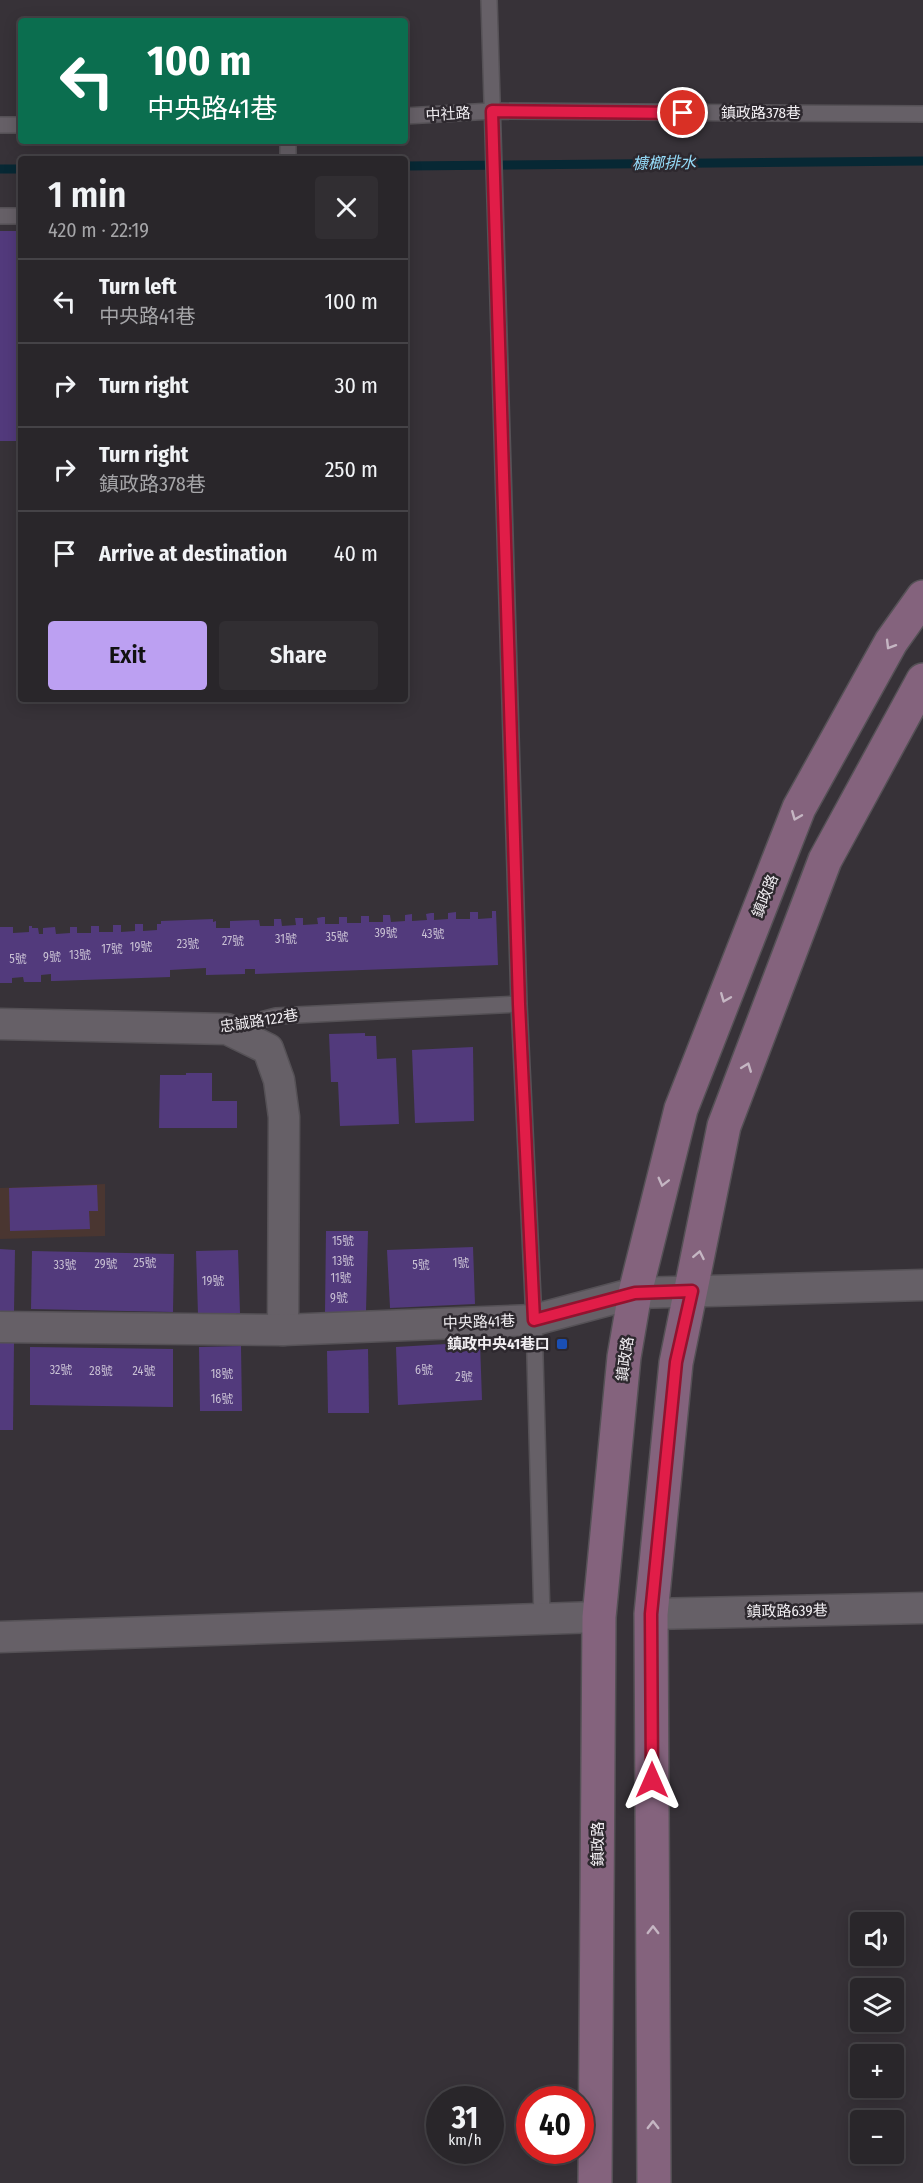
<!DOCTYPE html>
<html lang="en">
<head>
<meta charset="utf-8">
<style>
  :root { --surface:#29262a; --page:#312e32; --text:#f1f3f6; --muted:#a5a5a8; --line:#454347; --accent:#bca0f2 }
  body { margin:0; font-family:"Fira Sans Condensed","Noto Sans TC",sans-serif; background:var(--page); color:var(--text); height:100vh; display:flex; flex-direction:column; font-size:22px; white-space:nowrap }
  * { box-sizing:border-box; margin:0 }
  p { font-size:20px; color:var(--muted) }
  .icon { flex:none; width:33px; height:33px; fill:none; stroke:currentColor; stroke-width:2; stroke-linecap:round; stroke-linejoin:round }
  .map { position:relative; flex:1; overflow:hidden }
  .details { position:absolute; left:18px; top:156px; width:390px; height:546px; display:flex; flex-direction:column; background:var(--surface); border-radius:6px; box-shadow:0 3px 15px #0003,0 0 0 2px var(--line) }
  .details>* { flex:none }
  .banner { position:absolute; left:18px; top:18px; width:390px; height:126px; border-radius:6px; box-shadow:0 3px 15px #0003,0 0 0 2px var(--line); background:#0b6e4f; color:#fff; overflow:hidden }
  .controls { position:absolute; left:850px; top:1912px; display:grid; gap:12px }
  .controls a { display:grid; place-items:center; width:54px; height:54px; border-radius:6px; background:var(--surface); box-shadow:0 3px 15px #0003,0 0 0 2px var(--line); font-size:30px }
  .speed { position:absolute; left:426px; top:2086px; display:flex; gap:12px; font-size:30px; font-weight:700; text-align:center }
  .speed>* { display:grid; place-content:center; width:78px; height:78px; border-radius:50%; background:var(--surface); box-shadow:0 3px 15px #0003,0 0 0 2px var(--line); line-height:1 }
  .speed small { font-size:15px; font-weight:400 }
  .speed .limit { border:9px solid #d22; background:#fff; color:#111 }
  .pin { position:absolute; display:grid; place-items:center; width:51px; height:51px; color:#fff; margin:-26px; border:3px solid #fff; border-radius:50%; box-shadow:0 2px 6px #0007 }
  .me { position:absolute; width:66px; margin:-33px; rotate:0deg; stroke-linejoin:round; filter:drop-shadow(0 0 4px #0008) }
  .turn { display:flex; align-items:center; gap:21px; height:126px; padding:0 30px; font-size:27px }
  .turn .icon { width:78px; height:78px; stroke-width:2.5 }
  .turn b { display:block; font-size:42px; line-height:51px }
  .round { display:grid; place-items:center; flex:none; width:63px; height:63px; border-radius:6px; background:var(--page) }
  .summary { display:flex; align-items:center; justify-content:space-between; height:102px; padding:0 30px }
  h1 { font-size:36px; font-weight:600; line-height:45px }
  .primary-button { display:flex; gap:12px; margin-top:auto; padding:12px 30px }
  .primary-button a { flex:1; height:69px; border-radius:6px; background:var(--accent); color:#111; font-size:24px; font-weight:600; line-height:69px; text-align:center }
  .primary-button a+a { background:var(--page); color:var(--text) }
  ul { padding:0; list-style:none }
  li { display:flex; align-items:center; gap:18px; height:84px; padding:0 30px; border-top:2px solid var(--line) }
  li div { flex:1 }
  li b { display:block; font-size:22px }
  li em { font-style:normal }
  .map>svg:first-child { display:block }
</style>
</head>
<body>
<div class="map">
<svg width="923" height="2183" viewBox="0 0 923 2183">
  <rect width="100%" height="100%" fill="#373238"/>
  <path fill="#4a3631" d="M105,1184V1236L0,1239V1188Z"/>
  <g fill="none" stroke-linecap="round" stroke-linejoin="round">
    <g stroke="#072834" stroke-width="9">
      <path d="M405,166L923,161"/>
      <path d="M0,169H21"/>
    </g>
  </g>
  <g fill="#523a7c">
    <rect x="0" y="231" width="21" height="210"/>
    <path d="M492,911H496L498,965L255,974V969H245V974L206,975V968L187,969L170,970V977L54,981H51V974L41,975V982H24L23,977L12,978V983H0V927H13V933L29,932V926H32V928H38L39,934H43V928L55,927L56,934L70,933V927H77V933H91V926H99V932H113V925H121V932L135,931V924H143V931L157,930V924H161V921L213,919V922L216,921V928H230V921L259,920L260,926H274V919H281L282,926L296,925L295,918H303V925L318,924L317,918L322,917H325V924H339V917H347V923H361V916H369V922H383V915H390L391,922L405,921V915L412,914V921L427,920L426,914L431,913H434V920L448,919V913L456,912V919H470V912H478V919L492,918Z"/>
    <path d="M365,1033V1036H376L377,1059L396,1058L399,1124L340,1126L338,1082H331L329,1034Z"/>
    <path d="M473,1047L474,1121L415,1123L412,1050Z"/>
    <path d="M186,1073H212V1101H237V1128H159L160,1075H186Z"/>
    <path d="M97,1185L98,1211H89L90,1229L10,1231L9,1188Z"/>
    <path d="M326,1231H368L366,1312L325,1313Z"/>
    <path d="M473,1247L475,1304L390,1308L387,1250Z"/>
    <path d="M0,1249L15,1250L14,1312H0Z"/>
    <path d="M238,1250L240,1313L198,1314L196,1251Z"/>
    <path d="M32,1251L174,1254L173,1312L31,1309Z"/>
    <path d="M480,1342L482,1400L398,1405L396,1347Z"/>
    <path d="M0,1343H14L13,1430H0Z"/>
    <path d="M241,1346L242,1411H200L199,1347Z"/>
    <path d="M30,1347L173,1349V1407L30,1405Z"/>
    <path d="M368,1349L369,1413H328L327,1351Z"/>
  </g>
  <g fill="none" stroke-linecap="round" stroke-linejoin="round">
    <g stroke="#555156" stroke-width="18">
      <g id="lane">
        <path d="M489,0L519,1004L534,1320L542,1618"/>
        <path d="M405,116L492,111L923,114"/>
        <path d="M0,125H21"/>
        <path d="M288,159V141"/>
        <path d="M0,216H21"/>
        <path d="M230,1028L276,1016L519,1004"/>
      </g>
    </g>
    <g stroke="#555156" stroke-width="33">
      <g id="street">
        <path d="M0,1024L227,1029L268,1049L279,1080L284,1117L283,1330"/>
        <path d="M0,1327L283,1330L534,1320L635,1293L923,1285"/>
        <path d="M651,1614L923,1608"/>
        <path d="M0,1637L599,1617"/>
      </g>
    </g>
    <g stroke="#555156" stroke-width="36">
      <g id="secondary">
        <path d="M595,2183L599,1617L624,1357L635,1293L681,1109L799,808L891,642L923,597"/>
        <path d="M654,2183L651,1614L676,1363L724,1126L825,860L923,680"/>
      </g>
    </g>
    <use href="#lane" stroke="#666067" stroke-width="15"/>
    <use href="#street" stroke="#666067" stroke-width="30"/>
    <use href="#secondary" stroke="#84637d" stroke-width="33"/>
  </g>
  <defs><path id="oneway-chevron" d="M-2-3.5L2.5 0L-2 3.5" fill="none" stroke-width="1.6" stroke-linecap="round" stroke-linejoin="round" transform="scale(1.5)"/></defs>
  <g stroke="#c5b6c3">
    <use href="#oneway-chevron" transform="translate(890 645) rotate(121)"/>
    <use href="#oneway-chevron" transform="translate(796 816) rotate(112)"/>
    <use href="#oneway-chevron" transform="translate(725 998) rotate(112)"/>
    <use href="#oneway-chevron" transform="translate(747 1067) rotate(-69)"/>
    <use href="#oneway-chevron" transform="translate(663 1182) rotate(104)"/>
    <use href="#oneway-chevron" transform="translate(699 1255) rotate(-79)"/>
    <use href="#oneway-chevron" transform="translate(653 1930) rotate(-90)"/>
    <use href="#oneway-chevron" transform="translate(653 2125) rotate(-90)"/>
  </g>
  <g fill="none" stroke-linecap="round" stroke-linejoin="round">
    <g stroke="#92132f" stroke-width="15">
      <path id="route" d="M652,1780L651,1614L676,1362L692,1291L635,1293L534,1320L519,1004L492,111L683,113"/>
    </g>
    <use href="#route" stroke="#e11d48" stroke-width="10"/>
  </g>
  <rect fill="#1a4fb4" stroke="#2d282e" stroke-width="2" x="556" y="1338" width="12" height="12" rx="3"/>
  <g text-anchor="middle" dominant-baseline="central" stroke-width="5" stroke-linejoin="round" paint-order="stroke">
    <g font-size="12" fill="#c9c1d4">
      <text x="386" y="933">39號</text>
      <text x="433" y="934">43號</text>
      <text x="337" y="937">35號</text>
      <text x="286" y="939">31號</text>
      <text x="233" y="941">27號</text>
      <text x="188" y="944">23號</text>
      <text x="141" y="947">19號</text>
      <text x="112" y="949">17號</text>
      <text x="80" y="955">13號</text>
      <text x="52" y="957">9號</text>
      <text x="18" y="959">5號</text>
      <text x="343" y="1241">15號</text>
      <text x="343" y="1261">13號</text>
      <text x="145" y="1263">25號</text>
      <text x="461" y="1263">1號</text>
      <text x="106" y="1264">29號</text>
      <text x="65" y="1265">33號</text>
      <text x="421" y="1265">5號</text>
      <text x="341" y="1278">11號</text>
      <text x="213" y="1281">19號</text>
      <text x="339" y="1298">9號</text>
      <text x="61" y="1370">32號</text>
      <text x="424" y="1370">6號</text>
      <text x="101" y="1371">28號</text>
      <text x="144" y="1371">24號</text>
      <text x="222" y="1374">18號</text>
      <text x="464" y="1377">2號</text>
      <text x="222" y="1399">16號</text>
    </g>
    <g font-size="15" fill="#f1eef2" stroke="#2d282e">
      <text x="761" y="113">鎮政路378巷</text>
      <text transform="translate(448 114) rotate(-3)">中社路</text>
      <text transform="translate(765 896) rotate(-68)">鎮政路</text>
      <text transform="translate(259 1021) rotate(-9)">忠誠路122巷</text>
      <text transform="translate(479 1322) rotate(-2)">中央路41巷</text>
      <text transform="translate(625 1359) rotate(-82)">鎮政路</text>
      <text transform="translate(787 1611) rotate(-1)">鎮政路639巷</text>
      <text transform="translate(598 1844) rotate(-90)">鎮政路</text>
    </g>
    <g font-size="15" font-weight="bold" fill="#f1eef2" stroke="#2d282e" text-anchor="end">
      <text x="550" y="1344">鎮政中央41巷口</text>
    </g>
    <g font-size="16" font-style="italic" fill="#95dcfa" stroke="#2d282e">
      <text transform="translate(664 163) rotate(-1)">槺榔排水</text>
    </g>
  </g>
</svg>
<div class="controls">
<a><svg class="icon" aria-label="sound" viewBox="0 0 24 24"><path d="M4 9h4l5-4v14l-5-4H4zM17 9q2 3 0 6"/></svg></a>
<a><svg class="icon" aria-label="layers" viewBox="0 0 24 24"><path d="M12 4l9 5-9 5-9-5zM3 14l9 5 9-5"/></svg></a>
<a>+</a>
<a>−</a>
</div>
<div class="speed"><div>31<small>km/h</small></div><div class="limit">40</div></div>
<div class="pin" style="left:683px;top:113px;background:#d93025"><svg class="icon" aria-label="arrive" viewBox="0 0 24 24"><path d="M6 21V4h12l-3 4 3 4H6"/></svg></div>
<svg class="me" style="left:652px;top:1780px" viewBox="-20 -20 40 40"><path d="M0-17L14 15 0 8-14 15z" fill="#e11d48" stroke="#fff" stroke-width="4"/></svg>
<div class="banner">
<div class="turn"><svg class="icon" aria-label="left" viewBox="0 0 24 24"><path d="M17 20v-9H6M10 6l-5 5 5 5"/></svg><div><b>100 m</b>中央路41巷</div></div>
</div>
<section class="details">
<div class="summary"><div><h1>1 min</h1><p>420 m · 22:19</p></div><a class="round"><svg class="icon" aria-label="close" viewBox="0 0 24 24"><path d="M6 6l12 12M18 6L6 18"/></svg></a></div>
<ul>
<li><svg class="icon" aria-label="left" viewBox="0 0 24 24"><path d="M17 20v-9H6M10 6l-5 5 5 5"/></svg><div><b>Turn left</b><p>中央路41巷</p></div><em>100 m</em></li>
<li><svg class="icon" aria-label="right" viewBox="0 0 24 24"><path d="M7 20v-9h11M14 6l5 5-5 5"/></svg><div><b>Turn right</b></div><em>30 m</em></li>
<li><svg class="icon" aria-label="right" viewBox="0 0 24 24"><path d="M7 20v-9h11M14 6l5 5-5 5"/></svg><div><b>Turn right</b><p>鎮政路378巷</p></div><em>250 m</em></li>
<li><svg class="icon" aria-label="arrive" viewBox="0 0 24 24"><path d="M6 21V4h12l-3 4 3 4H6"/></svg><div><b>Arrive at destination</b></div><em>40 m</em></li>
</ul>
<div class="primary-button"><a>Exit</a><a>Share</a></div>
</section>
</div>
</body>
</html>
